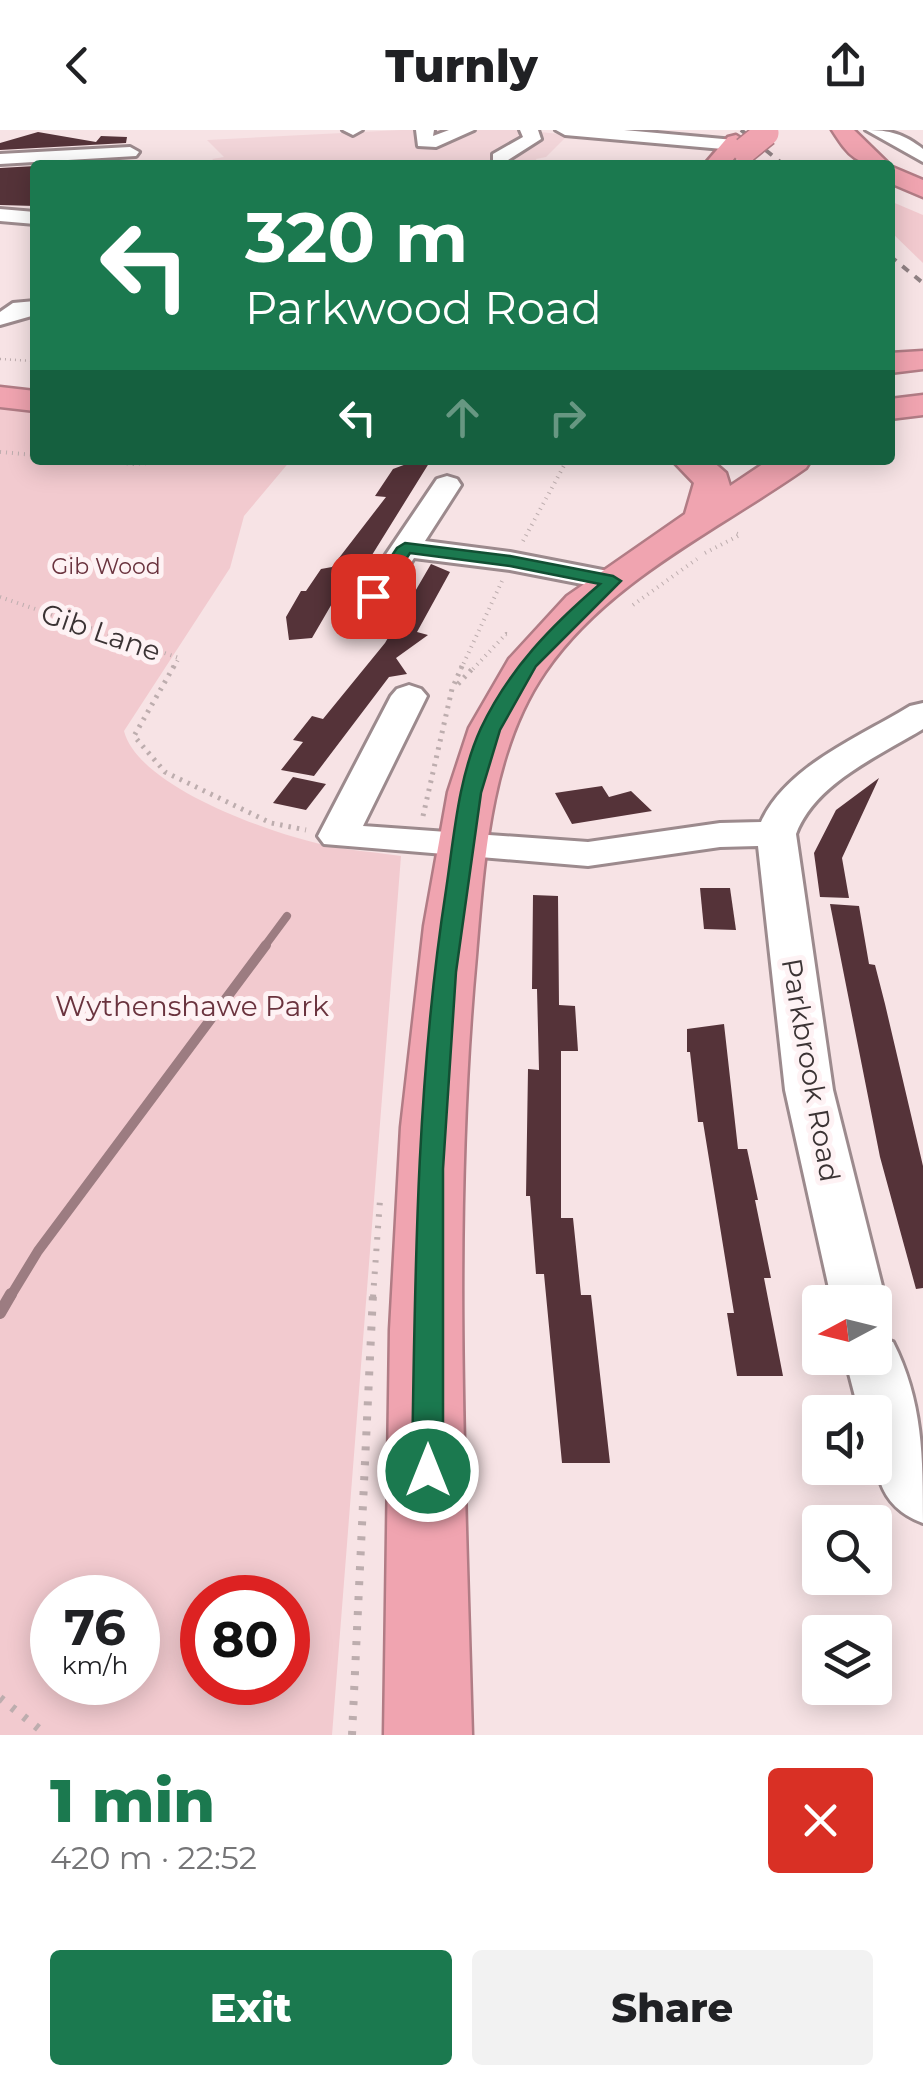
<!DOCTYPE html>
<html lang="en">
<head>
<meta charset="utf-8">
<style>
  :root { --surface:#fff; --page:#f2f2f2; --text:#202124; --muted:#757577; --accent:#1b794f }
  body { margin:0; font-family:Montserrat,sans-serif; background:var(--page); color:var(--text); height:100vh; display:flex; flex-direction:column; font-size:38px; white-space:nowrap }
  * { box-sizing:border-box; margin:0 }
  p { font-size:32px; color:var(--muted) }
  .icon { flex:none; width:55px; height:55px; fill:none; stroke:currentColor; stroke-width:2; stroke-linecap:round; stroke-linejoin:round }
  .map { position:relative; height:1605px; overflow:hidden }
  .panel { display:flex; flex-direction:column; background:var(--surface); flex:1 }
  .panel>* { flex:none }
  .guide { position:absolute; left:30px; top:30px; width:865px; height:305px; border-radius:10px; box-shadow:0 5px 25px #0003; background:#1b794f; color:#fff; overflow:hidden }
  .needle { width:65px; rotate:263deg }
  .fabs { position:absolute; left:802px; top:1155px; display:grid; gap:20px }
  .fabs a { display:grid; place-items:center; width:90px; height:90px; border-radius:10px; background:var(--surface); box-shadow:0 5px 25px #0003; font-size:50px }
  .speed { position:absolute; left:30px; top:1445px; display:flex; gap:20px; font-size:50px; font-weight:700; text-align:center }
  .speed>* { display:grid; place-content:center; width:130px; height:130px; border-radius:50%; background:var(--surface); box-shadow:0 5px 25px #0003; line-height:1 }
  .speed small { font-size:25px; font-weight:400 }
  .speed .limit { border:15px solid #d22; background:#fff; color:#111 }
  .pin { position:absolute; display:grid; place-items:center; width:85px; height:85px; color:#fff; margin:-42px; border-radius:20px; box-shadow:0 5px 15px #0006 }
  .me { position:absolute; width:110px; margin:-55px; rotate:0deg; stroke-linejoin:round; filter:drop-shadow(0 0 8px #0008) }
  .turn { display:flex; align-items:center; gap:35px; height:210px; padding:0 50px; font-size:45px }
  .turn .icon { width:130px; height:130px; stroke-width:2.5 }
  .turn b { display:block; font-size:70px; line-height:85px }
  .lanes { display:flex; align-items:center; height:95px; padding:0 50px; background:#0003; justify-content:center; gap:50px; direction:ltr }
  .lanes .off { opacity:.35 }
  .round { display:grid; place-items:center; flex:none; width:105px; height:105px; border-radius:10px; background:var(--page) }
  .head { display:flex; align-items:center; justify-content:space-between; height:170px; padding:0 50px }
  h1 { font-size:60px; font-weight:800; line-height:75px; color:var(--accent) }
  .action { display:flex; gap:20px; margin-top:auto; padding:20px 50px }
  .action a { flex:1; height:115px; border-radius:10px; background:var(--accent); color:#fff; font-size:40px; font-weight:800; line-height:115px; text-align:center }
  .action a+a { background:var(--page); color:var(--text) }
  header { display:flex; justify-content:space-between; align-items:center; height:130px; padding:0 50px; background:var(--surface); font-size:45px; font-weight:800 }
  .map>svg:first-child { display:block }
</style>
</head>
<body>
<header><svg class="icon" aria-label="back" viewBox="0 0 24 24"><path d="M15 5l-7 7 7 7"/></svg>Turnly<svg class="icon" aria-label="share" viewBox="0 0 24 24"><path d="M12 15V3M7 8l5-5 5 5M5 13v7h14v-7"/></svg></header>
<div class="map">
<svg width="923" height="1605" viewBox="0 0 923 1605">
  <rect width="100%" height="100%" fill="#f7e3e5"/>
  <path fill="#f2d5d9" d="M401,0H522L568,5L546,27L536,29L538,33L528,35H220L212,29L224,27L207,10Z"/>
  <g fill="#f2cacf" fill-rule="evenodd">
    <path d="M890,71L923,85V133L890,101Z"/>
    <path d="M0,275L35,278V330H291L244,386L230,438L124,601C138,657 272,704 325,715C350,721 376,722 401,726L332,1605H0ZM52,1468H138V1552H52ZM202,1468H288V1552H202Z"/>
  </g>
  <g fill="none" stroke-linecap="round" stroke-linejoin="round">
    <path stroke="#9c7c81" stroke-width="8" d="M264,817L287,786"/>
    <path stroke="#9c7c81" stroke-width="10" d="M10,1167L38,1121L266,815"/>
    <path stroke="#9c7c81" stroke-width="12" d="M0,1183L11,1164"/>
  </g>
  <g fill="#553339">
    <path d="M38,2L96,12L101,6L127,7L126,13L0,20V13Z"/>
    <path d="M35,36V76L0,75V38Z"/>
    <path d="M417,330H431L354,454L344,453L312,508L289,510L286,487L301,461H306L321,439L332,437L386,367L375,366L393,339Z"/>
    <path d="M431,434L450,442L417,502L428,505L396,528L407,544L389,547L314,646L281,640L303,612L293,610L312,586L323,589L385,513Z"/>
    <path d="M293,647L326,654L306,680L273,673Z"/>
    <path d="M879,648L842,728L849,768L820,767L814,723L836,680Z"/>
    <path d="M602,656L609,667L631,661L652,681L572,694L555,663Z"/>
    <path d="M700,758H730L736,800L704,799Z"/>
    <path d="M533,765L558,766L559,875L575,876L578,921H561V1088H573L581,1165H591L610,1333H562L544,1144H536L530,1066H526L528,939L539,940L537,859H532Z"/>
    <path d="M830,774L859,776L869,834L875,835L885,874L923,1036V1158L916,1159L880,1027Z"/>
    <path d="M724,894L738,1019H747L758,1070H755L771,1148H764L783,1246H737L727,1183H734L703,992H698L690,922H687V899Z"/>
  </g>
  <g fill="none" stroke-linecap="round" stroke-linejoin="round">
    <g stroke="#9c8a8d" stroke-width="6">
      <g id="minor">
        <path d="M343,0H362L353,5Z"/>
        <path d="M416,0H434L433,6L449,0H474L436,17L418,16Z"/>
        <path d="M520,0H538L541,9L505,32H493V24L523,7Z"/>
        <path d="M556,0H624L734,10L743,15L734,20L565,5Z"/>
        <path d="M866,0C890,0 904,4 923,19V32Z"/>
        <path d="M130,17L139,22L136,26L0,34V24Z"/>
        <path d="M0,79L35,82V94L0,91Z"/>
        <path d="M35,171V185L0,195V182L13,173Z"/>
        <path d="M447,346L457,349L461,355L425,411L510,422L613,442L624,444L629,451L624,458L613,460L510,440L414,428L369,498H345L341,491L437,349Z"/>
        <path d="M409,555L421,559L427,566L363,696L588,712L720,693L761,692C786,636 860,607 910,576L923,573V599C879,626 815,653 796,704L833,960L886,1172L878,1187L875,1188V1172H832L785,960L758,716L720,717L588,736L324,714L318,706L391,566L397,559Z"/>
        <path d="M875,1206L893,1212C923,1271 923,1328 923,1393C870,1373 875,1329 875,1282H859L845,1228H875Z"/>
      </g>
    </g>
    <g stroke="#b17c85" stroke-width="5">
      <g id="highway">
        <path d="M832,0H854L890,35C856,35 850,28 832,0Z"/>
        <path d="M736,5L747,12L729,35H704L728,7Z"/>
        <path d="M890,36L923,50V67L890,53Z"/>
        <path d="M923,221V239L890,243V223Z"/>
        <path d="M0,257L35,261V281L0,277Z"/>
        <path d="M923,265V285L890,289V269Z"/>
        <path d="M672,330H711L726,343L730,356L769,330H811L806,338C718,400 608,450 545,542C490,622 484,732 476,826C452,1085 465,1345 472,1605H384L390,1200L401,997L424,796L448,662L469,598L509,529L567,466L685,384L694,353Z"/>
      </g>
    </g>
    <path stroke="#bdadae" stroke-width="2.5" stroke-dasharray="1 4" stroke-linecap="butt" d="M0,229L35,231"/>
    <g stroke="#bdadae" stroke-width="4" stroke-dasharray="1 5" stroke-linecap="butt">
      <path d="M0,322L35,325"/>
      <path d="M91,330L133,334L193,330"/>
      <path d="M523,411L567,330"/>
      <path d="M705,423L740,405L733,402"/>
      <path d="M0,467L179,528L173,539"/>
      <path d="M633,475L697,429"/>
      <path d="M461,539L502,451"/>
      <path d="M473,539L506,504L511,505"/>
    </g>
    <g stroke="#bdadae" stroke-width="5" stroke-dasharray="2.5 6" stroke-linecap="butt">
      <path d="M174,536L134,606L165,642L271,693L306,700"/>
      <path d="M458,554L475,536"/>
      <path d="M423,686L452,559L462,536"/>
    </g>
    <path stroke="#bdadae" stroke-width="6" stroke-dasharray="2.5 9" stroke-linecap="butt" d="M373,1167L380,1070"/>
    <g stroke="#bdadae" stroke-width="8" stroke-dasharray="4 11" stroke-linecap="butt">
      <path d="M0,1568L47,1605"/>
      <path d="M352,1605L373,1164"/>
    </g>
    <use href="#minor" fill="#fff" fill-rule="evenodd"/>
    <use href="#highway" fill="#f0a4b0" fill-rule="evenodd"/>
    <g stroke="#8f8183" stroke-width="4" stroke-dasharray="8 8" stroke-linecap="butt">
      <path d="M741,0L784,35"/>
      <path d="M890,126L923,153"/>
    </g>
    <g stroke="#b17c85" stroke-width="28" stroke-linecap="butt">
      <path id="highway-bridge" d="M745,20L766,3"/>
    </g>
    <use href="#highway-bridge" stroke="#f0a4b0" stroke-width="25"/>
  </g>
  <path fill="#1b794f" stroke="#124f33" stroke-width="2.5" d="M405,413L510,426L613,446L621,451L536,536L500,600L481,663L456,842L443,1039V1341L439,1351L428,1355L416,1351L412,1341C415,1146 416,953 446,760C454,707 458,648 481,598C509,539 551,496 600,454L510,436L410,423L379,470H367L365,466L397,418Z"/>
  <g text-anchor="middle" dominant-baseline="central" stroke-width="10" stroke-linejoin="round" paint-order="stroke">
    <g font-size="22" fill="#6a333e" stroke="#fef2f4">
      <text x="106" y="436">Gib Wood</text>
    </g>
    <g font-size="28" fill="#3b3334" stroke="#fef2f4">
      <text transform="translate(101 502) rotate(19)">Gib Lane</text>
      <text transform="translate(811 940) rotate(80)">Parkbrook Road</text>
    </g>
    <g font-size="28" fill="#6a333e" stroke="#fef2f4">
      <text x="192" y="876">Wythenshawe Park</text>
    </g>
  </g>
</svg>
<div class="fabs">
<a><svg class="needle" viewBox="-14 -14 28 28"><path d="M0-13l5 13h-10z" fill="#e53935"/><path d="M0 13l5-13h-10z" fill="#757577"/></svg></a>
<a><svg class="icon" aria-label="sound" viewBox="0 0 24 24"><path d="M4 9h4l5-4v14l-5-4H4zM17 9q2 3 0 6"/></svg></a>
<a><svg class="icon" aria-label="search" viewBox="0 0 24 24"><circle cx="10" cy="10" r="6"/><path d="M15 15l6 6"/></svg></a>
<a><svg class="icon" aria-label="layers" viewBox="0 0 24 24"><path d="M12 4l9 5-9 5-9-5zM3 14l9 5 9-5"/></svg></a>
</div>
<div class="speed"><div>76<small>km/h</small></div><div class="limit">80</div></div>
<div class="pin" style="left:373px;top:466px;background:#d93025"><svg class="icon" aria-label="arrive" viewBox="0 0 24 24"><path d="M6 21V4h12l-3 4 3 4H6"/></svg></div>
<svg class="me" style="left:428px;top:1341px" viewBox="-20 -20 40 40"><circle r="17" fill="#1b794f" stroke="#fff" stroke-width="3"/><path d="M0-11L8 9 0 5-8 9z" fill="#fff"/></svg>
<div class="guide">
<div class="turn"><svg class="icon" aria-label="left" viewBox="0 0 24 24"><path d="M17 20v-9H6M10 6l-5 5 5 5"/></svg><div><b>320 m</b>Parkwood Road</div></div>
<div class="lanes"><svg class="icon" aria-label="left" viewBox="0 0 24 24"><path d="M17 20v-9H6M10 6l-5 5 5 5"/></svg><svg class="icon off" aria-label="ahead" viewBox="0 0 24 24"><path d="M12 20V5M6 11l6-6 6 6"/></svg><svg class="icon off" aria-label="right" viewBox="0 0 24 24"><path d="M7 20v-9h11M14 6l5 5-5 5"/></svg></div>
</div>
</div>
<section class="panel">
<div class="head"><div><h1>1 min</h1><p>420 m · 22:52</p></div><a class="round" style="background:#d93025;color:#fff"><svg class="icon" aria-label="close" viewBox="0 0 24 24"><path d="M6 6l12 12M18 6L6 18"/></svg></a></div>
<div class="action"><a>Exit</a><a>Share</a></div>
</section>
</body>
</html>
